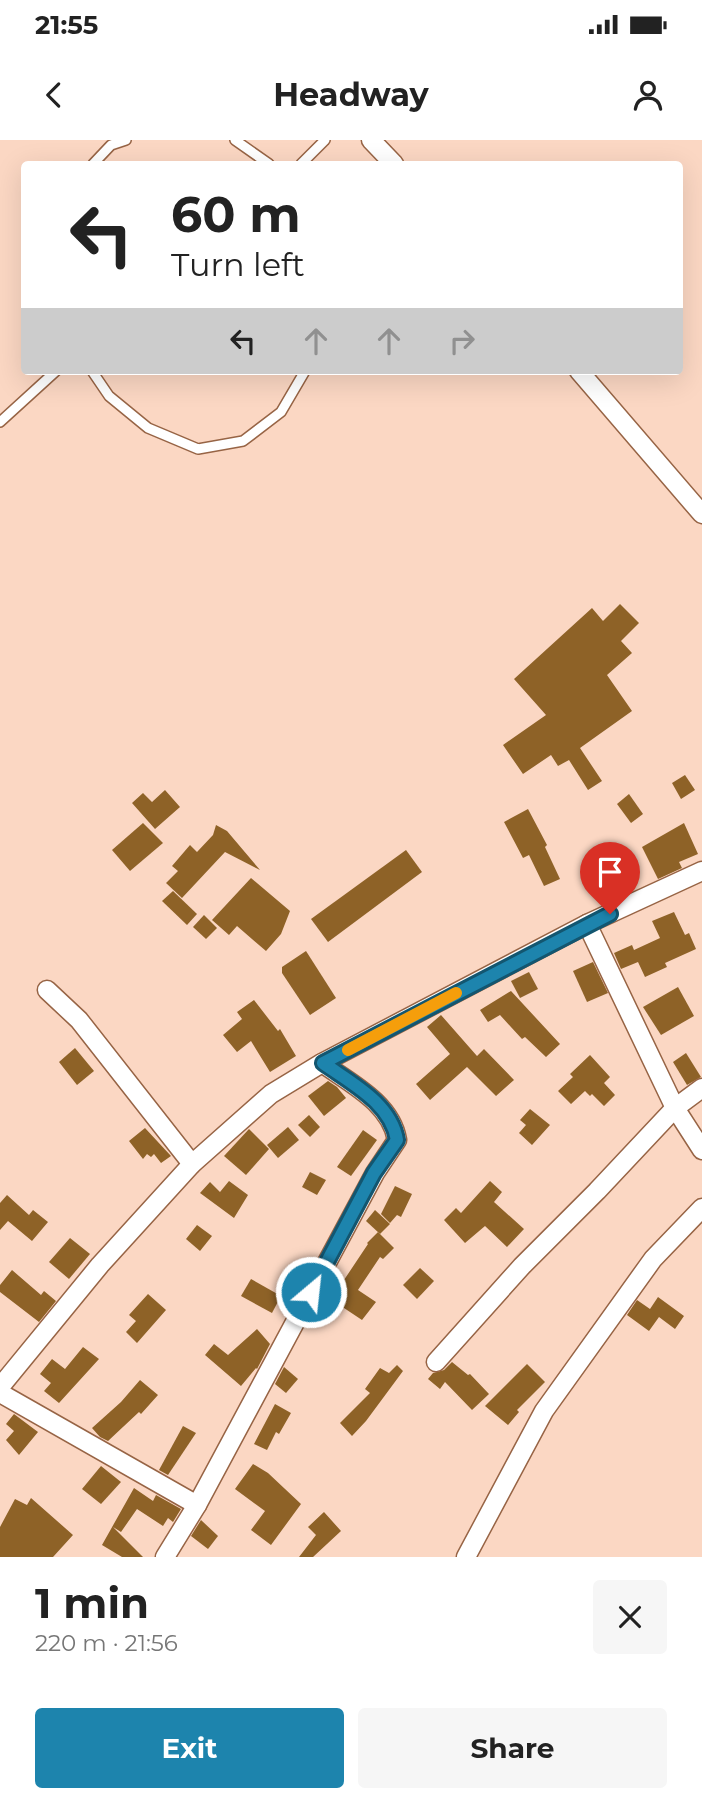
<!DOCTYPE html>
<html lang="en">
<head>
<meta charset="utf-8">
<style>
  :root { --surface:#fff; --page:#f6f6f6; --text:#222; --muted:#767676; --accent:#1d84ad }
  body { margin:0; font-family:Montserrat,sans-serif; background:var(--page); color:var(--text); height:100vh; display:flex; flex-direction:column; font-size:26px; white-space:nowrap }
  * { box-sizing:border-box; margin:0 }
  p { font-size:23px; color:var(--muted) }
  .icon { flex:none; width:38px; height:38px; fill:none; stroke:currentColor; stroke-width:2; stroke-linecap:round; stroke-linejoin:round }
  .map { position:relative; height:1417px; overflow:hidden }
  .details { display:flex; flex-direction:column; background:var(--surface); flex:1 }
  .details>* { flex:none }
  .hud { position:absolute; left:21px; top:21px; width:662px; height:214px; border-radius:7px; box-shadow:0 7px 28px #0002; background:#fff; color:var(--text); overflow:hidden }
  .pin { position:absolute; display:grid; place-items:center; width:60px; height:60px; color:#fff; margin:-72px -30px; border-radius:50% 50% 50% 0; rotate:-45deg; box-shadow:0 0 7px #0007 }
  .pin .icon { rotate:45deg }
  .me { position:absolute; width:77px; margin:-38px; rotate:28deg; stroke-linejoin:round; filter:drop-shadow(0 0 5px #0008) }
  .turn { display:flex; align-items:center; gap:24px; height:147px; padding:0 35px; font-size:32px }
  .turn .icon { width:91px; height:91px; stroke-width:2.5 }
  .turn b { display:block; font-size:49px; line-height:60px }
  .lanes { display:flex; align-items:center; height:66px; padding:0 35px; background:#0003; justify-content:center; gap:35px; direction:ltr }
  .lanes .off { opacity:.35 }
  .round { display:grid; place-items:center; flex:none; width:74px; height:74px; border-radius:7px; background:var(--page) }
  .head { display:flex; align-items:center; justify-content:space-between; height:119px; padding:0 35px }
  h1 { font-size:42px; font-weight:700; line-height:52px }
  .cta { display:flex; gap:14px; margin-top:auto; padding:14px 35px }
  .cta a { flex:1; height:80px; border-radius:7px; background:var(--accent); color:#fff; font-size:28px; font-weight:700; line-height:80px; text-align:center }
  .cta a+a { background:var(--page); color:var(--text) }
  .status { display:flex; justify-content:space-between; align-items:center; height:49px; padding:0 35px; background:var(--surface); direction:ltr }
  .status svg { height:19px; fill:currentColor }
  header { display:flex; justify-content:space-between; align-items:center; height:91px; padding:0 35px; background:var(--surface); font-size:32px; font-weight:700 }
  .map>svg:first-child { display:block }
</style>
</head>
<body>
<div class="status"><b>21:55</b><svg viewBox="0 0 49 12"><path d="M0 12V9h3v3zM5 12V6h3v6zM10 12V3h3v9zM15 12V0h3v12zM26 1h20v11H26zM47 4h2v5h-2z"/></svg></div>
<header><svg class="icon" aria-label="back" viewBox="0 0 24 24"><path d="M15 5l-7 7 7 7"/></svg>Headway<svg class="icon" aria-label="person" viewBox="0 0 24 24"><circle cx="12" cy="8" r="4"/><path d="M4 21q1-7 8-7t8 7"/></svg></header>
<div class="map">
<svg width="702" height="1417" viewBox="0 0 702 1417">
  <rect width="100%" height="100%" fill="#fbd7c3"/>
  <g fill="#8e6227">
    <path d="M620,464L639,483L621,501L632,513L607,535L632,571L580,608L602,641L588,650L569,620L558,626L551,615L523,634L503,605L546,575L514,539L592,468L603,481Z"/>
    <path d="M685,635L695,650L681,659L672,643Z"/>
    <path d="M165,650L180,667L155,689L132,663L143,653L152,662Z"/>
    <path d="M629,654L643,674L631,683L617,664Z"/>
    <path d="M528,669L547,705L545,707L560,739L544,746L529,715L523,718L504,682Z"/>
    <path d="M143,683L163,703L130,731L112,710Z"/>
    <path d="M684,683L698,714L679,722L682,728L658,739L642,707Z"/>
    <path d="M216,685L227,691L260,730L225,712L182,758L166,743L178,731L172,726L190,705L197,712L213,695Z"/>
    <path d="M406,710L422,732L328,802L311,779Z"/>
    <path d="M251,738L290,771L281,794L266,811L237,786L229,795L212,780Z"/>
    <path d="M173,751L197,774L187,785L162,761Z"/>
    <path d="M674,772L685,795L689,793L696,809L665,823L667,827L645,837L638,822L621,829L614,813L632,805L634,810L660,798L652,781Z"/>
    <path d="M204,775L217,788L206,799L193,787Z"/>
    <path d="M306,811L336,858L310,875L282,833V827Z"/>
    <path d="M593,822L608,853L587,862L573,831Z"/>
    <path d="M529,832L538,849L520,858L511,841Z"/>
    <path d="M678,847L694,876L661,895L643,867Z"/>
    <path d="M511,851L560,904L546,917L525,897L522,899L500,875L488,882L480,870Z"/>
    <path d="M254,860L278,891L280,889L296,916L270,932L251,901L237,912L223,895L242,879L237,872Z"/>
    <path d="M441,875L477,916L484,909L514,940L496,956L467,927L430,960L416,944L450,914L427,887Z"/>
    <path d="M75,908L94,931L77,945L59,922Z"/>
    <path d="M686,913L701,937L687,945L673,922Z"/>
    <path d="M590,915L610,937L604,943L615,955L604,966L592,954L590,956L585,951L571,964L558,951L573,937L570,934Z"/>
    <path d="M328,941L337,947L346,958L324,976L308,956Z"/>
    <path d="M530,969L550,985L532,1005L519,993L526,985L520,980Z"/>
    <path d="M309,975L320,987L310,997L298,985Z"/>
    <path d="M288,987L299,1000L278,1018L267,1005Z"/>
    <path d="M145,988L171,1016L161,1023L154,1014L151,1017L147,1014L143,1019L129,1001Z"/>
    <path d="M249,989L269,1009L246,1035L224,1016Z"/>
    <path d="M363,990L377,1000L351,1036L337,1027Z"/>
    <path d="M310,1032L326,1040L317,1055L302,1047Z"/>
    <path d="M229,1041L248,1055L234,1078L200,1053L210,1042L220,1052Z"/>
    <path d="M490,1041L502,1052L494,1062L524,1089L507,1107L485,1086L465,1103L444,1080L456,1068L461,1073Z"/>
    <path d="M395,1046L412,1054L401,1077L397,1075L390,1083L381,1074Z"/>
    <path d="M7,1055L29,1075L33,1070L48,1082L32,1101L8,1081L0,1090V1063Z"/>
    <path d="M375,1070L390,1084L380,1094L366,1081Z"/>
    <path d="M197,1085L212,1096L200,1111L186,1099Z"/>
    <path d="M378,1092L394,1108L383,1119L380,1117L358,1150L376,1162L362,1180L323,1154L334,1133L344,1140L368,1104L367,1103Z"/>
    <path d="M70,1098L90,1114L69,1139L49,1122Z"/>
    <path d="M420,1128L434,1141L417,1159L403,1145Z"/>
    <path d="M12,1130L41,1155L44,1151L56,1161L39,1182L0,1152V1145Z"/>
    <path d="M251,1139L281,1156L272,1173L241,1156Z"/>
    <path d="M148,1154L166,1170L137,1203L126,1192L136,1181L129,1175Z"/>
    <path d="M658,1157L684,1176L675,1189L659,1177L649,1191L627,1175L637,1160L650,1169Z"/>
    <path d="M257,1189L270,1204L257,1229L256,1228L241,1246L205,1215L214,1204L228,1215Z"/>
    <path d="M83,1207L99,1219L59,1263L44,1251L51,1243L40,1234L52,1219L65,1229Z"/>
    <path d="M452,1222L468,1235L470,1234L489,1254L472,1270L445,1242L440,1249L428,1239L433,1233L444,1230Z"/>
    <path d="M527,1224L545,1242L517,1270L519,1272L508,1285L485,1266Z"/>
    <path d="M397,1225L403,1231L366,1281L352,1296L340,1283L370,1253L365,1249L380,1228L389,1233Z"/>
    <path d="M284,1227L298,1239L286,1253L275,1244Z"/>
    <path d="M140,1240L158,1255L141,1274L139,1272L108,1301L100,1297L92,1288L121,1262Z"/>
    <path d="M275,1264L291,1273L279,1294L276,1292L267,1310L254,1304Z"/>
    <path d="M14,1274L38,1292L19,1315L6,1300L14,1291L6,1284Z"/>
    <path d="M183,1286L196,1293L168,1335L159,1330Z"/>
    <path d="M253,1324L268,1333L301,1364L271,1405L251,1390L265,1371L235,1349Z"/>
    <path d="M101,1326L121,1342L101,1364L82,1349Z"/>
    <path d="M134,1348L153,1361L156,1355L181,1369L173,1382L168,1378L163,1386L137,1369L121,1392L113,1387L143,1417H122L102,1405Z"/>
    <path d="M31,1358L73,1395L53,1417H0V1387L15,1359L27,1365Z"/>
    <path d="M324,1372L341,1391L313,1417H299L316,1395L308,1387Z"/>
    <path d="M201,1380L218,1396L208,1409L191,1396Z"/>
  </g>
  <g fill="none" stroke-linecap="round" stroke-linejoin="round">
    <g stroke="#976445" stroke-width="12">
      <g id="service">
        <path d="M235,0L269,24"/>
        <path d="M93,24L111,5L126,0"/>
        <path d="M301,24L325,0"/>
        <path d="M92,231L109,256L148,288L198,309L243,301L281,272L305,231"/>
        <path d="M0,282L56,231"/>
      </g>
    </g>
    <g stroke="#976445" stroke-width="21">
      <g id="minor">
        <path d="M371,0L394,24"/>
        <path d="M579,231L702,374"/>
        <path d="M587,784L675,968L702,1010"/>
        <path d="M47,850L79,880L192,1024"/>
        <path d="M436,1222L522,1126L597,1051L675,968L702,948"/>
        <path d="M0,1247L100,1125L192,1024L271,954L322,923L587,784L702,731"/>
        <path d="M0,1253L197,1365"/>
        <path d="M165,1417L197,1365L375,1033L397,1000C391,963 350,943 322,923"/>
        <path d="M466,1417L544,1271L653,1119L702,1068"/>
      </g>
    </g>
    <use href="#service" stroke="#fff" stroke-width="9"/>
    <use href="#minor" stroke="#fff" stroke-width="18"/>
  </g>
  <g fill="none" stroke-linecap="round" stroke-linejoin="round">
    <g stroke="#135670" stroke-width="18">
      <path id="route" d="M311,1152L374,1033L397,1000C391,963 351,943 323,923L610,774"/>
    </g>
    <use href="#route" stroke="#1d84ad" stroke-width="12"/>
    <path stroke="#f59e0b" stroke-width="12" d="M348,910L456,853"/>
  </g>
</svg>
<div class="pin" style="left:610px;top:774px;background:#d93025"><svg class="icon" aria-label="arrive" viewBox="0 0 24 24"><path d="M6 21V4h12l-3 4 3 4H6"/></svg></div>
<svg class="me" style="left:311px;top:1152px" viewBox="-20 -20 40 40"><circle r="17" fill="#1d84ad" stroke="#fff" stroke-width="3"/><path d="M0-11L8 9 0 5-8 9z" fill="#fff"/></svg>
<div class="hud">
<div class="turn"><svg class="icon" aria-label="left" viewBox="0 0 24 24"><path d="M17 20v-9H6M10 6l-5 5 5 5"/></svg><div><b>60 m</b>Turn left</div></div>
<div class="lanes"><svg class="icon" aria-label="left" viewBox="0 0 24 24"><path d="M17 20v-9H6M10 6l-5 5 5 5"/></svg><svg class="icon off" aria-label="ahead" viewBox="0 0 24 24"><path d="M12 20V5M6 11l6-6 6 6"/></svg><svg class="icon off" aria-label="ahead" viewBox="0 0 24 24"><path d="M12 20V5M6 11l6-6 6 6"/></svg><svg class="icon off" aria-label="right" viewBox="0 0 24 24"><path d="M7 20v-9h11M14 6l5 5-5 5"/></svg></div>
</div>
</div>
<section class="details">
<div class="head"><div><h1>1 min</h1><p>220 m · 21:56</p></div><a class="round"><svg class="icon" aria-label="close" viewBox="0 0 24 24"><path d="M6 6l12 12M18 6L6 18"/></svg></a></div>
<div class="cta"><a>Exit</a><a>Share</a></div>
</section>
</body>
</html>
